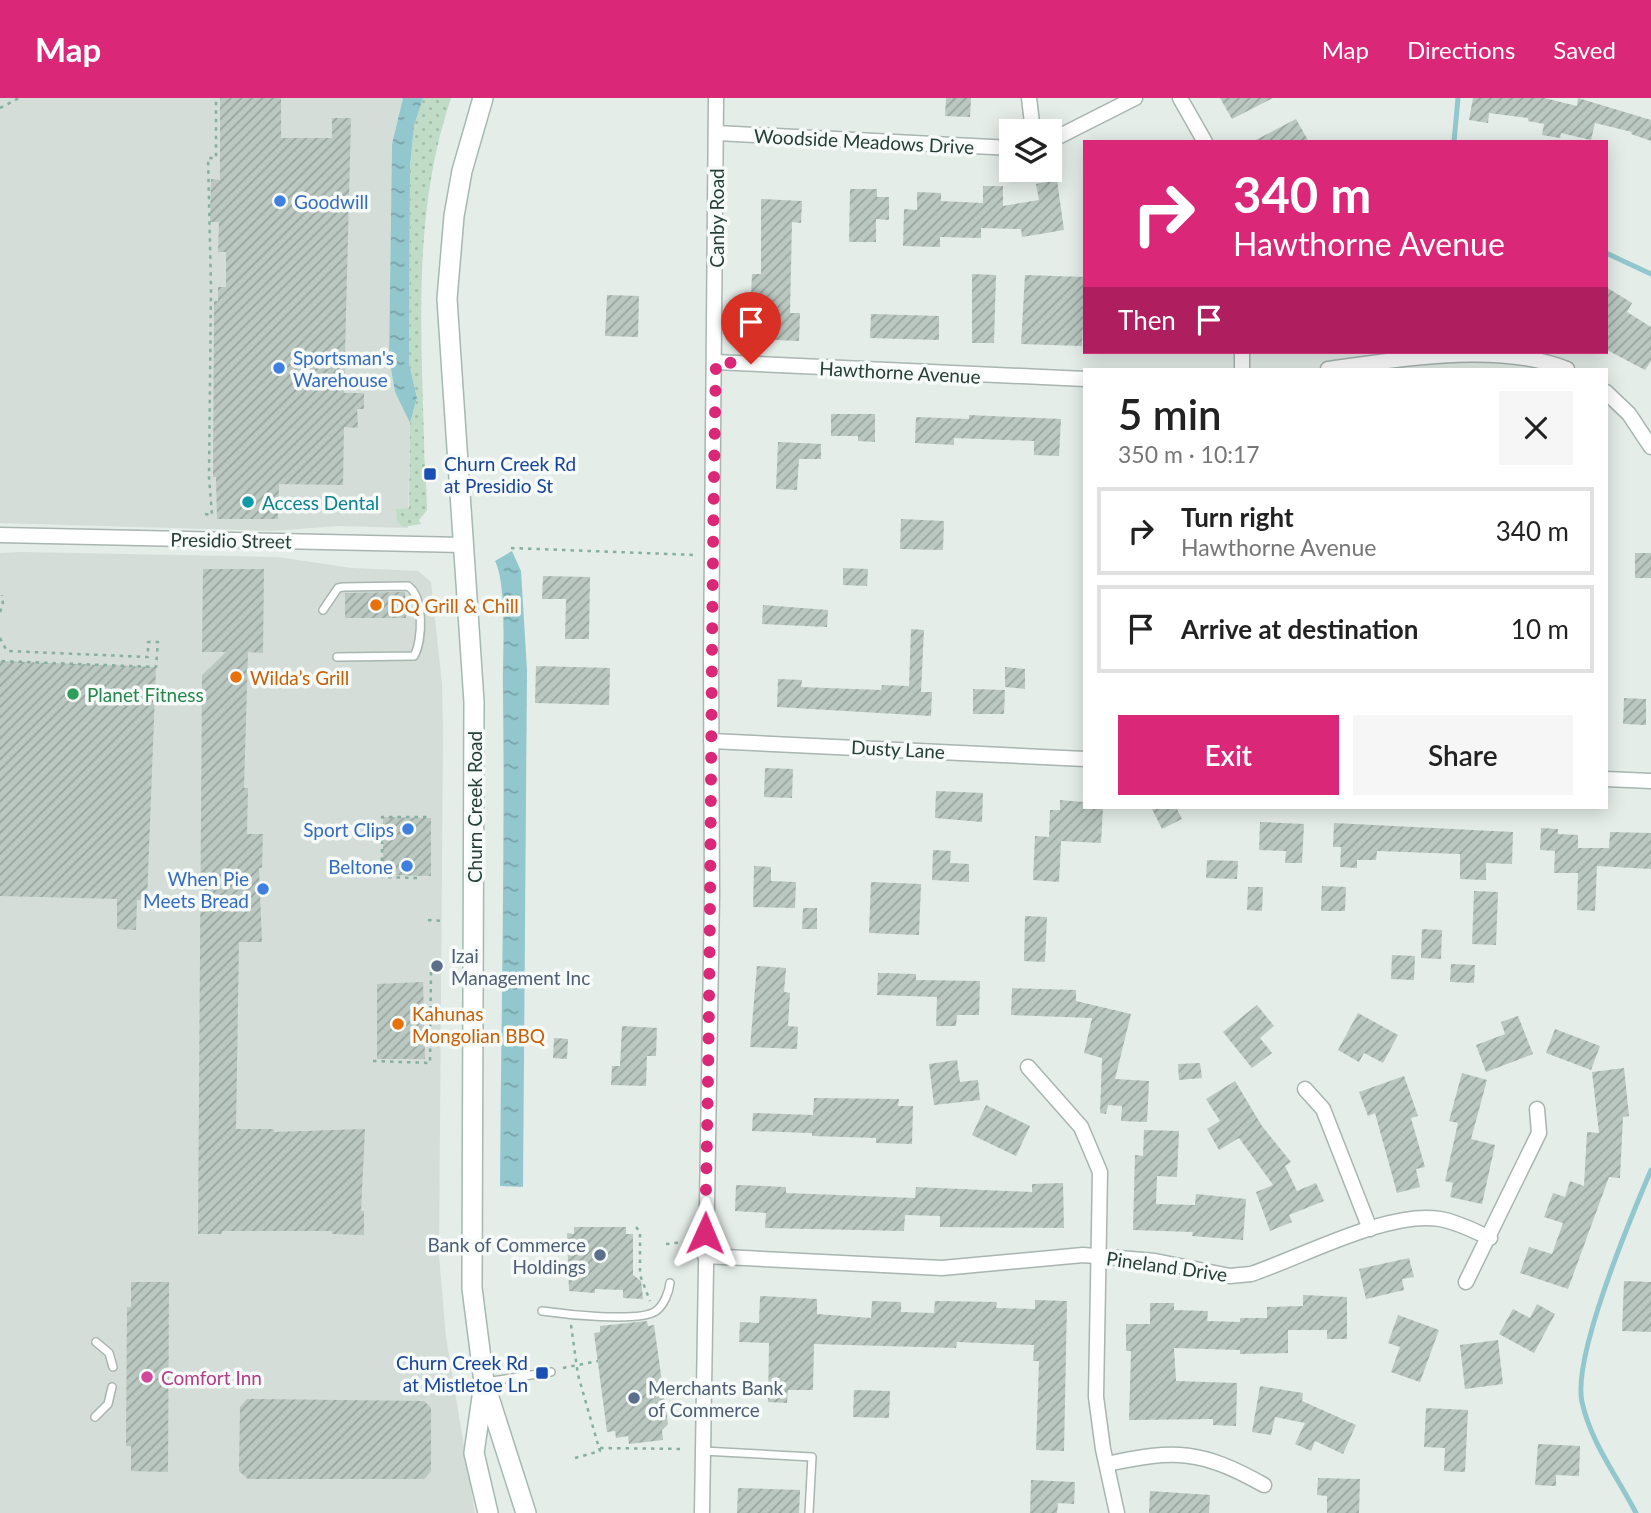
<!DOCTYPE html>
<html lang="en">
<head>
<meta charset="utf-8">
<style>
  :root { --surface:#fff; --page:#f6f6f6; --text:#222; --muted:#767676; --line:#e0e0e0; --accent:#db2777 }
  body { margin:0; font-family:Lato,sans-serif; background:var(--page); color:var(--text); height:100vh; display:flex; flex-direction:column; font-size:26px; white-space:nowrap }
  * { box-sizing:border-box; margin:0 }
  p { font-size:23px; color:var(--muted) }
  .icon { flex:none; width:38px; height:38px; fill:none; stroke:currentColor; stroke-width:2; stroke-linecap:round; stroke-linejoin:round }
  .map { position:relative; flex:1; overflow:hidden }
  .drawer { position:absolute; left:1083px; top:270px; width:525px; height:441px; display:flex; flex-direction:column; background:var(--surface); border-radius:0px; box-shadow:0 4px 18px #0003 }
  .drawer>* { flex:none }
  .guide { position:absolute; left:1083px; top:42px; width:525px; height:214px; border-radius:0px; box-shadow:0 4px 18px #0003; background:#db2777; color:#fff; overflow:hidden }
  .fabs { position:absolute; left:999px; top:21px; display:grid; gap:14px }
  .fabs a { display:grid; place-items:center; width:63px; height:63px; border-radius:0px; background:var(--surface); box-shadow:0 4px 18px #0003; font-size:35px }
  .pin { position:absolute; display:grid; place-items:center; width:60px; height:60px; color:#fff; margin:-72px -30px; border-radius:50% 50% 50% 0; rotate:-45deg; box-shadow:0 0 7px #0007 }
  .pin .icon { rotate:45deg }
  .me { position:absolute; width:77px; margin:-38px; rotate:1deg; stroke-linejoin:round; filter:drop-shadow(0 0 5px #0008) }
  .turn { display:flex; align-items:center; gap:24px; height:147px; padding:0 35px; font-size:32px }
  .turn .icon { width:91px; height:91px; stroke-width:2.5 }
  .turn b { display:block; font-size:49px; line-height:60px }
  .then { display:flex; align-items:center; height:66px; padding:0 35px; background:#0003; gap:14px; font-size:26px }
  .round { display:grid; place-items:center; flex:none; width:74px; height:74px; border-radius:0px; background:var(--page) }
  .overview { display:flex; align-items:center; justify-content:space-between; height:119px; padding:0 35px }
  h1 { font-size:42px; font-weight:600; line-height:52px }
  .action { display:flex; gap:14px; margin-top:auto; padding:14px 35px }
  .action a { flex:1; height:80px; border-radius:0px; background:var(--accent); color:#fff; font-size:28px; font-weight:600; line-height:80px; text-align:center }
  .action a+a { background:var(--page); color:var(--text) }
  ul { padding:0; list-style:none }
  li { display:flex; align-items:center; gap:21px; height:88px; margin:0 14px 10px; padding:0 21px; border:4px solid var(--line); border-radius:0px }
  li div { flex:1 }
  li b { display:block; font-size:26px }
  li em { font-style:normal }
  header { display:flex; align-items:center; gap:42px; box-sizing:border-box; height:98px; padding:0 35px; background:var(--accent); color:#fff }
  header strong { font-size:33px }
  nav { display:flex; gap:38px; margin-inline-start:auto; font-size:24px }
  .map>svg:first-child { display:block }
</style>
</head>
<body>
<header>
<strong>Map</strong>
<nav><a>Map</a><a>Directions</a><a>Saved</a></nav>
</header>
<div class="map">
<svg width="1651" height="1415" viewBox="0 0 1651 1415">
  <defs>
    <pattern id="grass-dots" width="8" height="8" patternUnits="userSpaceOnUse" patternTransform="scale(1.75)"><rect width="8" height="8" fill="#c0dcc7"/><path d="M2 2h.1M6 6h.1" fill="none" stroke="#a5beac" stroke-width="1.8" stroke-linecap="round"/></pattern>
    <pattern id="water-ripples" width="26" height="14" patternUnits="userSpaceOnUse" patternTransform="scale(1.75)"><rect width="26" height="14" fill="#92c7cd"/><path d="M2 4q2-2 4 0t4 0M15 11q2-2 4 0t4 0" fill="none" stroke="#77a3a7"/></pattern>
    <pattern id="building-hatch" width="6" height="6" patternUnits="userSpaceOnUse" patternTransform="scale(1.75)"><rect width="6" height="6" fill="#bbc8c2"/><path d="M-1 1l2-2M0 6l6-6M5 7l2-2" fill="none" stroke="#98a49e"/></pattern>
  </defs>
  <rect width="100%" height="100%" fill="#e5ede9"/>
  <g fill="#d4ddd8">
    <path d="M0,0H403L392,46L389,260L395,294L410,325L408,430L339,428L272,433L0,425Z"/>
    <path d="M22,454L277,459L352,470L418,473L431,484L442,586L443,634L439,1158L446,1239L475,1415H0V455Z"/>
  </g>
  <path fill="url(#grass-dots)" d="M423,0H451C413,113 421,227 424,343C424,366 427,389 427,412L419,422L421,426L403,429L397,423L396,411L409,410L410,325L417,300L409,265L410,69L414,28Z"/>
  <g fill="url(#water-ripples)">
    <path d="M403,0H423L414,28L410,69L409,265L417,300L410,325L395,294L389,260L392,46Z"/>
    <path d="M512,453L521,473L527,572L523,1089L500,1088C501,924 505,759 503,595C502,563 508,489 495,463Z"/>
  </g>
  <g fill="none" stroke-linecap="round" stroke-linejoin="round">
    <g stroke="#92c7cd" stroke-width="5">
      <path d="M1454,44L1458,0"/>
      <path d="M1606,155L1651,176"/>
      <path d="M1636,1415C1617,1378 1591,1345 1582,1304C1572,1258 1631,1119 1651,1072"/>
    </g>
  </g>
  <g fill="url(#building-hatch)">
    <path d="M220,0H281V40H332V20H351L344,295H364V311H357L358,330L344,329L343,387L279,386L278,421H217L216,379H213L214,203H218V189H226V154H218L219,124H210L211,81L220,82Z"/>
    <path d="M946,0H971L970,19L945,18Z"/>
    <path d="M1220,0H1273L1232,21Z"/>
    <path d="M1473,0H1544L1577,8L1578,0L1651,22V43L1631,36L1632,34L1595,25L1591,42L1561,35L1560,40L1542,37L1544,26L1528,23V20L1489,15L1488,25L1469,22Z"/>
    <path d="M1296,21L1309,44H1252Z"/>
    <path d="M1057,82L1064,132L1022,139L1021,131L981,130V140L940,139V149L903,148L904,111L917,112V94L941,95V103L983,105V88H1003V108L1039,102L1036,86Z"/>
    <path d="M850,91H877V99H889V122L876,121V144H849Z"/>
    <path d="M761,101L802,103L801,125L792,124L790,215H800L799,243L749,241L752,176H761Z"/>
    <path d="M972,176L996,177L994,245H972Z"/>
    <path d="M1025,177L1085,179L1082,248L1021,246Z"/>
    <path d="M1606,189L1632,205L1627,214L1651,229V263L1645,272L1607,252Z"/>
    <path d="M607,197L639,198L638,239L605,238Z"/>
    <path d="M871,216L939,218V242L870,240Z"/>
    <path d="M831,316H875V344L858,343V338H831Z"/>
    <path d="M969,317L1061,321L1059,358L1034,357V343L954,340V347L915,345L916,319L969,321Z"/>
    <path d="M778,344L821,346V361H799L797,392L776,391Z"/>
    <path d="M901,421L944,423L943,452L900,451Z"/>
    <rect x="1635" y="455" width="16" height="25"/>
    <path d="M843,470L868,471L867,488L843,487Z"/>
    <path d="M203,471H264L263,555L248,554L244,690H248L247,736H263L262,770H259L262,844H239L236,1031H274V1034L365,1031L361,1113H364V1137L332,1136V1133H222V1136H198L202,577L226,554H202Z"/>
    <path d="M543,478L590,479L589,541H565L566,501H542Z"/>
    <path d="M405,494L406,520H345V495Z"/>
    <path d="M763,507L828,512L827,529L762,526Z"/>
    <path d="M911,531L924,532L921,594H932L931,618L777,609L778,581L802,582L801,589L881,592L882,587L909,588Z"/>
    <path d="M0,563L156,569L147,802H137L136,832L117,831V801L0,798Z"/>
    <path d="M536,568L610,570L609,607L535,605Z"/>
    <path d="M1005,569L1025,571V591L1005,589Z"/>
    <path d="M973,591L1005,592L1004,616H973Z"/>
    <path d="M1624,600L1646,601V627L1623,626Z"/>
    <path d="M765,670L793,671L792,700L764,699Z"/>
    <path d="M936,693L983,695L982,724L935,720Z"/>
    <path d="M1060,702L1085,704V709H1103L1101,745L1061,743L1059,784L1033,782L1035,738L1049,739L1050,712H1060Z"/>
    <path d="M1151,709H1176L1182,721L1162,731Z"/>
    <path d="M383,719L431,720V778L383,777Z"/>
    <path d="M1260,724L1304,726L1302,765H1285L1286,753L1259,752Z"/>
    <path d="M1334,725L1513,734L1512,766L1486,765V782L1460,781V756L1377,753L1376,762H1357V770L1340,769L1341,749H1333Z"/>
    <path d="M1541,730L1558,731V736L1578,737V750H1609L1610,734L1651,735V771L1597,768L1595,813L1577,812L1578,775H1554L1555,753L1540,752Z"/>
    <path d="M933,752L951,753L950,765L969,766V784L932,782Z"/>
    <path d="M1207,762L1238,763L1237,781L1206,780Z"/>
    <path d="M754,768L771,769V783L796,784L795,810L753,809Z"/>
    <path d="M871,784L921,786L919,837L869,835Z"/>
    <path d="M1322,788L1346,789L1345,813H1321Z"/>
    <path d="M1248,789H1263L1262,813L1247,812Z"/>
    <path d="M1474,793L1498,794L1496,847L1472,846Z"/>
    <path d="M803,810H817V831H802Z"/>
    <path d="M1025,818L1047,819L1045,864L1024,863Z"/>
    <path d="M1422,831L1442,832L1441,861L1421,860Z"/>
    <path d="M1392,857L1415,858L1414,882L1391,881Z"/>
    <path d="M1451,866L1475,867L1474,885L1450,884Z"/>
    <path d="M757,868L786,870L784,894L790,895L788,928L798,929L797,951L750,949Z"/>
    <path d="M878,875L916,876V882L980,883L979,917H957L956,928H936L937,899L877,897Z"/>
    <path d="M423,884L425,961H377V886Z"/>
    <path d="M1012,890L1076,892V903L1131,916L1115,981L1149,983L1147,1024L1121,1023L1122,1008L1108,1007L1106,1016L1100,1015L1102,960L1084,955L1092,920L1011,917Z"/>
    <path d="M1257,907L1274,928L1260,940L1272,955L1252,970L1223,934Z"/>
    <path d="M1358,915L1398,937L1383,965L1364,955L1359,964L1338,952Z"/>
    <path d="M1518,918L1533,956L1486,974L1476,947L1505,936L1501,924Z"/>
    <path d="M622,928L657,930L656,958H647L646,988L611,987L612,968H620Z"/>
    <path d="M1555,931L1600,948L1591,972L1546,955Z"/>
    <path d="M554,940L568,941L567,961L553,960Z"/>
    <path d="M957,962L960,984L978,982L980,1002L934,1007L929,966Z"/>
    <path d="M1200,965L1202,980L1179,982L1178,966Z"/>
    <path d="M1624,970L1629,1018L1623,1019L1620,1080L1609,1079L1568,1191L1520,1175L1529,1149L1552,1156L1563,1125L1544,1119L1553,1095L1565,1099L1570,1083L1584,1088L1587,1034L1599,1035L1592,974Z"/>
    <path d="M1462,975L1487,982L1471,1041L1495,1047L1482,1106L1450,1099L1453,1085L1445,1083L1458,1025L1449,1023Z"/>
    <path d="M1404,978L1418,1018L1411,1020L1425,1069L1416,1071L1420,1089L1397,1095L1375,1015L1368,1018L1359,994Z"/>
    <path d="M1235,983L1262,1028L1291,1064L1285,1068L1297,1093L1316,1085L1324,1103L1289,1117L1292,1124L1270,1133L1256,1094L1273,1087L1239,1040L1219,1052L1207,1031L1220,1023L1206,1001Z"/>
    <path d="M814,1000L899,1001L898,1008H913L912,1046L876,1045V1040L812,1038V1035L752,1033L753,1015L813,1017Z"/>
    <path d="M986,1007L1030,1028L1016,1058L972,1037Z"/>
    <path d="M1144,1032L1179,1033L1177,1079L1157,1078L1156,1106L1195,1107L1196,1096L1246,1101L1243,1142L1192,1138L1193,1134L1133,1132L1135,1057L1143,1058Z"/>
    <path d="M1063,1085L1064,1130L940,1129V1118L905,1117L904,1133L765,1130L766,1115L735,1113L736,1087L786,1089V1095L915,1100L916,1089L1032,1094V1086Z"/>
    <path d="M574,1129H626V1136H633V1177L641,1183L643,1201L623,1200V1192L595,1191V1195L569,1193L567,1135L574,1136Z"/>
    <path d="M1409,1160L1414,1179L1402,1181L1404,1192L1366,1201L1359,1171Z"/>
    <path d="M1624,1183L1651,1184V1234L1622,1233Z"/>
    <path d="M131,1184H169L168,1374L131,1373V1348H126L127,1209H131Z"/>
    <path d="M1303,1197L1347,1199V1241H1327V1232H1288V1255L1240,1256V1252L1174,1250L1176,1283L1237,1285L1236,1328L1213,1327V1321L1129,1322L1131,1253H1126V1226H1150V1205H1174V1212L1208,1213L1207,1223L1240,1224V1220H1267V1209L1303,1208Z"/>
    <path d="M760,1198L817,1201V1216L871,1220L872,1203L901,1204V1214L934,1215L935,1203L997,1204L996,1210L1035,1211V1202L1067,1203L1064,1353L1036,1352L1039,1263H1033L1034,1247L957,1244L956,1250L814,1246L813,1292H788L787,1305L768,1304L769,1245L739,1244L740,1224L759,1225Z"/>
    <path d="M1537,1206L1555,1216L1534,1255L1499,1236L1513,1211L1530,1220Z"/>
    <path d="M1398,1217L1439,1232L1420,1284L1391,1274L1400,1249L1388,1245Z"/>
    <path d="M647,1223L648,1228L654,1227L668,1326L662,1332L663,1342L629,1346L628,1338L616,1340L615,1333L607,1334L594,1235L600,1234V1228Z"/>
    <path d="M1498,1242L1503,1286L1465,1291L1460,1247Z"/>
    <path d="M1260,1288L1303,1295L1302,1303L1356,1327L1343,1356L1315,1343L1311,1353L1295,1346L1305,1325L1275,1319L1271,1337L1252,1334Z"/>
    <path d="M854,1292L890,1293L889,1320L853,1319Z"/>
    <path d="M247,1301L424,1303L431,1310V1373L424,1381H248L239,1373L240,1309Z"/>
    <path d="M1426,1310L1468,1312L1465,1374L1444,1373L1445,1350L1424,1349Z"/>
    <path d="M1538,1346L1580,1348L1579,1378L1556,1377V1388L1535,1387Z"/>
    <path d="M1318,1380L1360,1381L1359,1415H1327V1398L1317,1397Z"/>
    <path d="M1031,1382L1075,1384L1074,1406L1058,1405L1057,1415H1030Z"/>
    <path d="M738,1390L800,1392L799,1415H737Z"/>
    <path d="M1150,1393L1210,1397L1209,1415H1149Z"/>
  </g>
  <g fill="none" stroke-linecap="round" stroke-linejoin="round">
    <g stroke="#a8b5b0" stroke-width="10">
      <g id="service">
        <path d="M323,512L338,490L343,489L408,488C424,499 423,542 414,558L337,559"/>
        <path d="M542,1213C563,1216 639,1225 656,1213C664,1207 669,1194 670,1185"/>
        <path d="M96,1244L109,1255L113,1269"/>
        <path d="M485,1284L551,1274"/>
        <path d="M95,1319L108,1306L112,1289"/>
        <path d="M703,1353L812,1359L809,1415"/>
      </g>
    </g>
    <g stroke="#a8b5b0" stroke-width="17">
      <g id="minor">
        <path d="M1029,0L1033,33"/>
        <path d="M1180,0L1205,44"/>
        <path d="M717,35L1012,50"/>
        <path d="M1050,43L1135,0"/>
        <path d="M715,264L1085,281"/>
        <path d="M1242,271V254"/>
        <path d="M1328,271C1400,261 1499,244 1567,271"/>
        <path d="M1606,294L1629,316L1651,349"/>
        <path d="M0,437L463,447"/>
        <path d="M711,643L1085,661"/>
        <path d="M1606,681L1651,683"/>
        <path d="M1028,969L1081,1029L1100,1074L1096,1299L1103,1351L1117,1415"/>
        <path d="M1305,991L1323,1011L1370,1131"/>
        <path d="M705,1158L942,1170L1083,1157L1155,1163L1230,1178L1251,1176C1302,1159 1389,1112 1440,1121C1458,1124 1474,1133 1490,1140"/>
        <path d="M1466,1184L1539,1035L1537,1011"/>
        <path d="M1107,1366C1176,1351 1201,1352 1264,1387"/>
        <path d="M702,1415L712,797L711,562L716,0"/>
      </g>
    </g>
    <g stroke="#a5b8b1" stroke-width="22">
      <g id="secondary">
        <path d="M483,0L462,73L454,118L447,201L474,604L472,1190L484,1284L526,1415"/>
        <path d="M484,1285L474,1355L488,1415"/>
      </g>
    </g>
    <g stroke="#88aea1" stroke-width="2.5" stroke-dasharray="3.5 5" stroke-linecap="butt">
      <path d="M0,10L19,0"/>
      <path d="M205,416L212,417L209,379L211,189L208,60H216V0"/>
      <path d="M511,450L696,457"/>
      <path d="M0,514L3,507L2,497"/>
      <path d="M0,540L7,553L148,559V544H158L156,569L0,563V568"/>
      <path d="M417,780L382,779V719H428"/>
      <path d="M428,822L443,823"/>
      <path d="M373,963L430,965L431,872"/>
      <path d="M636,1129L640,1134V1177L650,1203"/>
      <path d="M666,1146L685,1144"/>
      <path d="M571,1227L578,1277L599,1350L683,1351"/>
      <path d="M563,1270L598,1263"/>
      <path d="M575,1360L600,1353L599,1350"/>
    </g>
    <use href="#service" stroke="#fff" stroke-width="7"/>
    <use href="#minor" stroke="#fff" stroke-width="14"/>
    <use href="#secondary" stroke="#fff" stroke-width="19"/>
  </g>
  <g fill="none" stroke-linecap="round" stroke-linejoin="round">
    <path stroke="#db2777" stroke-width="12" stroke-dasharray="0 21.6" d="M705,1135C712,844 710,554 716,264L751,266"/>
  </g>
  <g fill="#3f7fe0" stroke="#f6faf8" stroke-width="2.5">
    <circle cx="280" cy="103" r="7"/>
    <circle cx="279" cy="270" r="7"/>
    <circle cx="408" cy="731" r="7"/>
    <circle cx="407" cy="768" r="7"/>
    <circle cx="263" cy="791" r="7"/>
  </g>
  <g fill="#1a4fb4" stroke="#f6faf8" stroke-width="2.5">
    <rect x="423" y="369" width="14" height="14" rx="3.5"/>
    <rect x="535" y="1268" width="14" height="14" rx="3.5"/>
  </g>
  <circle fill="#0f9aa8" stroke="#f6faf8" stroke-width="2.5" cx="248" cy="404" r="7"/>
  <g fill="#e8710a" stroke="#f6faf8" stroke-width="2.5">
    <circle cx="376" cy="507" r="7"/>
    <circle cx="236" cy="579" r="7"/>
    <circle cx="398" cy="926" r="7"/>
  </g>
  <circle fill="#2e9e5b" stroke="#f6faf8" stroke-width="2.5" cx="73" cy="596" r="7"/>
  <g fill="#5c6f8a" stroke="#f6faf8" stroke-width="2.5">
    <circle cx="437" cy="868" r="7"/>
    <circle cx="600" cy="1157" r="7"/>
    <circle cx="634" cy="1300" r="7"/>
  </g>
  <circle fill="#d1479c" stroke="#f6faf8" stroke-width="2.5" cx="147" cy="1279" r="7"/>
  <g text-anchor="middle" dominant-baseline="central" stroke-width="7" stroke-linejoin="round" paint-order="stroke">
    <g font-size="19" fill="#263e36" stroke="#f6faf8">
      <text transform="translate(864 43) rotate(3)">Woodside Meadows Drive</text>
      <text transform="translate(716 120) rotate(-90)">Canby Road</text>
      <text transform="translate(900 274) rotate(3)">Hawthorne Avenue</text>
      <text transform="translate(231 442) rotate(1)">Presidio Street</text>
      <text transform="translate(898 651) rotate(3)">Dusty Lane</text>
      <text transform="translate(474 709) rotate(-90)">Churn Creek Road</text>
      <text transform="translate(1167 1168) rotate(8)">Pineland Drive</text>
    </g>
    <g font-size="19" fill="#366cbe" stroke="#f6faf8" text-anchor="end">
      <text x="294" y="103" text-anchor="start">Goodwill</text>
      <text x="293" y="259" text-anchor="start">Sportsman's<tspan x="293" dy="22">Warehouse</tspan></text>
      <text x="394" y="731">Sport Clips</text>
      <text x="393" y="768">Beltone</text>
      <text x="249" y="780">When Pie<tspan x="249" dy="22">Meets Bread</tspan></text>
    </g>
    <g font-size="19" fill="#164399" stroke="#f6faf8" text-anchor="start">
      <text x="444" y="365">Churn Creek Rd<tspan x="444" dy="22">at Presidio St</tspan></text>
      <text x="528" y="1264" text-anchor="end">Churn Creek Rd<tspan x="528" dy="22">at Mistletoe Ln</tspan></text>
    </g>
    <g font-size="19" fill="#0d838f" stroke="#f6faf8" text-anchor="start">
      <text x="262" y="404">Access Dental</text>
    </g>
    <g font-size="19" fill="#c56008" stroke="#f6faf8" text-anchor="start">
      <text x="390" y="507">DQ Grill &amp; Chill</text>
      <text x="250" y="579">Wilda’s Grill</text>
      <text x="412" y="915">Kahunas<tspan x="412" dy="22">Mongolian BBQ</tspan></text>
    </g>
    <g font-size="19" fill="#27864d" stroke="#f6faf8" text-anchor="start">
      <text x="87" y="596">Planet Fitness</text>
    </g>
    <g font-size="19" fill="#4e5e75" stroke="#f6faf8" text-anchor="start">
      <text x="451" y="857">Izai<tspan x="451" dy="22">Management Inc</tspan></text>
      <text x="586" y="1146" text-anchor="end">Bank of Commerce<tspan x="586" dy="22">Holdings</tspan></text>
      <text x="648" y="1289">Merchants Bank<tspan x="648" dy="22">of Commerce</tspan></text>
    </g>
    <g font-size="19" fill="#b23c85" stroke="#f6faf8" text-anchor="start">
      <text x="161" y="1279">Comfort Inn</text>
    </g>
  </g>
</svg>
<div class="fabs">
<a><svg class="icon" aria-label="layers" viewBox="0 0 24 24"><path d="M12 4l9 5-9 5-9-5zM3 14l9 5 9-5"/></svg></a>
</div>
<div class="pin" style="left:751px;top:266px;background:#d93025"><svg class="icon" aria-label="arrive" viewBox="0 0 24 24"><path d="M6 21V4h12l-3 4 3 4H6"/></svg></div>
<svg class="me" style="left:705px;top:1135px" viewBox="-20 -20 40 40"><path d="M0-17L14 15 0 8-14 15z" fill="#db2777" stroke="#fff" stroke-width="4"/></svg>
<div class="guide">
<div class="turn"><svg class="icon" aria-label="right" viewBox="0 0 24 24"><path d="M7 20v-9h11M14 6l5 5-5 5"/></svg><div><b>340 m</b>Hawthorne Avenue</div></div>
<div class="then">Then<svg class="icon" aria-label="arrive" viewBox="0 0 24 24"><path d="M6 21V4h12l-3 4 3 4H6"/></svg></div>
</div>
<section class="drawer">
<div class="overview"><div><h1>5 min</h1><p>350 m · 10:17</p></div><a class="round"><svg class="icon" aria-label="close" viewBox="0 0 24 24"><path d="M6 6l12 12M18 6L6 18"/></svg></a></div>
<ul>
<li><svg class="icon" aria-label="right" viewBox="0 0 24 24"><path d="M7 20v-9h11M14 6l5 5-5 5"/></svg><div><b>Turn right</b><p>Hawthorne Avenue</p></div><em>340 m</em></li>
<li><svg class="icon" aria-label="arrive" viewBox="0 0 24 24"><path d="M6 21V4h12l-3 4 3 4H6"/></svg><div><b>Arrive at destination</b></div><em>10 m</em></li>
</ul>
<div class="action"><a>Exit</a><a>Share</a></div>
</section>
</div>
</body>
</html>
